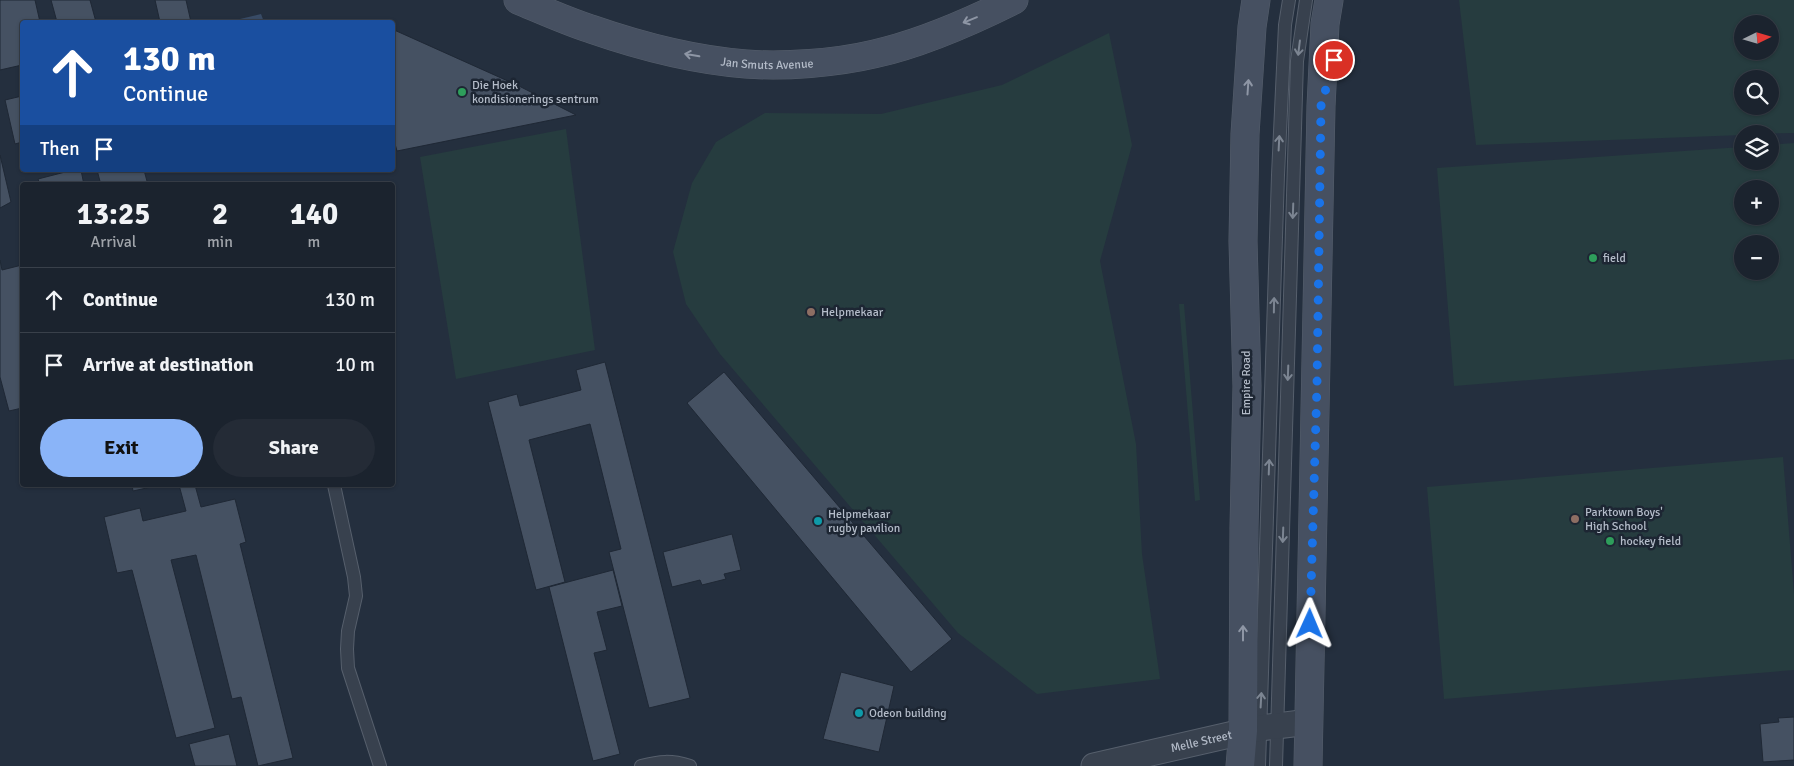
<!DOCTYPE html>
<html lang="en">
<head>
<meta charset="utf-8">
<style>
  :root { --surface:#1b232e; --page:#242b36; --text:#f1f3f6; --muted:#a0a4aa; --line:#39404a; --accent:#8ab4f8 }
  body { margin:0; font-family:Signika,sans-serif; background:var(--page); color:var(--text); height:100vh; display:flex; flex-direction:column; font-size:19px; white-space:nowrap }
  * { box-sizing:border-box; margin:0 }
  p { font-size:16px; color:var(--muted) }
  .icon { flex:none; width:28px; height:28px; fill:none; stroke:currentColor; stroke-width:2; stroke-linecap:round; stroke-linejoin:round }
  .map { position:relative; flex:1; overflow:hidden }
  .panel { position:absolute; left:20px; top:182px; width:375px; height:305px; display:flex; flex-direction:column; background:var(--surface); border-radius:5px; box-shadow:0 1px 4px #0004,0 0 0 1px var(--line) }
  .panel>* { flex:none }
  .top-card { position:absolute; left:20px; top:20px; width:375px; height:152px; border-radius:5px; box-shadow:0 1px 4px #0004,0 0 0 1px var(--line); background:#1a4fa0; color:#fff; overflow:hidden }
  .needle { width:32px; rotate:85deg }
  .buttons { position:absolute; left:1734px; top:15px; display:grid; gap:10px }
  .buttons a { display:grid; place-items:center; width:45px; height:45px; border-radius:50%; background:var(--surface); box-shadow:0 1px 4px #0004,0 0 0 1px var(--line); font-size:25px }
  .pin { position:absolute; display:grid; place-items:center; width:42px; height:42px; color:#fff; margin:-21px; border:2px solid #fff; border-radius:50%; box-shadow:0 1px 5px #0007 }
  .me { position:absolute; width:55px; margin:-28px; rotate:1deg; stroke-linejoin:round; filter:drop-shadow(0 0 4px #0008) }
  .turn { display:flex; align-items:center; gap:18px; height:105px; padding:0 20px; font-size:22px }
  .turn .icon { width:65px; height:65px; stroke-width:2.5 }
  .turn b { display:block; font-size:35px; line-height:42px }
  .then { display:flex; align-items:center; height:48px; padding:0 20px; background:#0003; gap:10px; font-size:19px }
  .eta { display:flex; justify-content:space-evenly; align-items:center; height:85px; text-align:center }
  .eta b { font-size:30px; font-weight:800; line-height:35px }
  .action { display:flex; gap:10px; margin-top:auto; padding:10px 20px }
  .action a { flex:1; height:58px; border-radius:30px; background:var(--accent); color:#111; font-size:20px; font-weight:800; line-height:58px; text-align:center }
  .action a+a { background:var(--page); color:var(--text) }
  ul { padding:0; list-style:none }
  li { display:flex; align-items:center; gap:15px; height:65px; padding:0 20px; border-top:1px solid var(--line) }
  li div { flex:1 }
  li b { display:block; font-size:19px }
  li em { font-style:normal }
  .map>svg:first-child { display:block }
</style>
</head>
<body>
<div class="map">
<svg width="1794" height="766" viewBox="0 0 1794 766">
  <rect width="100%" height="100%" fill="#242f3e"/>
  <g fill="#263c3f" fill-rule="evenodd">
    <path d="M1459,0H1794V133L1742,134V135L1476,145ZM1742,24H1770V51H1742ZM1742,79H1770V106H1742Z"/>
    <path d="M1109,33L1132,145L1100,261L1136,444L1142,554L1160,679L1037,694L958,633L720,354L686,304L673,252L692,183L716,142L765,113L881,114L1002,85Z"/>
    <path d="M566,129L595,350L456,379L420,157Z"/>
    <path d="M1794,143V359L1454,386L1437,168L1742,147V161H1770V145ZM1742,189H1770V216H1742ZM1742,244H1770V271H1742Z"/>
    <path d="M1179,304H1184L1200,500L1195,501Z"/>
    <path d="M1783,457L1794,594V670L1444,699L1427,487Z"/>
  </g>
  <path fill="#394c67" d="M261,14L264,22H227Z"/>
  <g fill="#455162" stroke="#1f2835">
    <path d="M0,0H35L40,22H22V65L0,70Z"/>
    <path d="M51,0H90L96,22H57Z"/>
    <path d="M155,0H186L191,22H160Z"/>
    <path d="M392,29L519,86L576,115L397,151L392,133Z"/>
    <path d="M22,96V142L15,144L5,100Z"/>
    <path d="M0,155L11,202L0,208Z"/>
    <path d="M73,170H81L84,185H40L38,179Z"/>
    <path d="M97,170H144L148,185H101Z"/>
    <path d="M0,260L2,270L22,265V408L9,411L0,377Z"/>
    <path d="M605,362L690,698L649,708L609,552L621,549L590,424L529,440L565,582L536,590L488,402L517,394L520,406L581,390L576,370Z"/>
    <path d="M724,372L952,639L911,672L687,403Z"/>
    <path d="M132,485H160L133,491Z"/>
    <path d="M179,485H195L201,507L235,499L246,542L240,544L293,758L258,766L241,697L232,699L196,555L171,560L215,728L176,738L132,570L117,573L104,517L140,508L143,521L186,511Z"/>
    <path d="M732,534L741,570L724,574L726,579L702,585L700,580L672,587L663,552Z"/>
    <path d="M613,570L622,606L597,612L607,650L594,653L620,754L593,761L549,587Z"/>
    <path d="M841,672L894,686L879,752L823,739Z"/>
    <path d="M1794,717V760L1763,762L1760,724L1779,722L1778,718Z"/>
    <path d="M229,734L237,766H195L189,744Z"/>
  </g>
  <g fill="none" stroke-linecap="round" stroke-linejoin="round">
    <g stroke="#565f6c" stroke-width="14">
      <g id="lane">
        <path d="M334,485L354,577L356,596L348,631L347,649L348,668L380,766"/>
        <path d="M641,766C660,761 671,760 690,766"/>
        <path d="M1259,766L1278,175L1285,25L1289,0"/>
        <path d="M1276,766L1297,61L1306,0"/>
      </g>
    </g>
    <g stroke="#565f6c" stroke-width="27">
      <g id="street">
        <path id="s1" d="M1094,766L1260,728L1309,722"/>
      </g>
    </g>
    <g stroke="#565f6c" stroke-width="29">
      <g id="secondary">
        <path id="s2" d="M518,0C542,10 566,21 591,29C640,46 695,60 746,64C784,67 836,63 874,54C919,44 972,21 1014,0"/>
        <path d="M1240,766L1243,731L1244,528L1247,386L1243,241L1245,134L1252,27L1256,0"/>
        <path d="M1308,766L1321,106L1325,24L1329,0"/>
      </g>
    </g>
    <use href="#lane" stroke="#38414e" stroke-width="12"/>
    <use href="#street" stroke="#38414e" stroke-width="25"/>
    <use href="#secondary" stroke="#465061" stroke-width="28"/>
  </g>
  <defs><path id="oneway-shaft" d="M-6 0H5M1.5-3L5.5 0L1.5 3" fill="none" stroke-width="1.6" stroke-linecap="round" stroke-linejoin="round" transform="scale(1.25)"/></defs>
  <g stroke="#8e96a5">
    <use href="#oneway-shaft" transform="translate(970 20) rotate(158)"/>
    <use href="#oneway-shaft" transform="translate(692 55) rotate(-170)"/>
    <use href="#oneway-shaft" transform="translate(1248 87) rotate(-86)"/>
    <use href="#oneway-shaft" transform="translate(1243 633) rotate(-90)"/>
  </g>
  <g stroke="#7c8592">
    <use href="#oneway-shaft" transform="translate(1299 48) rotate(97)"/>
    <use href="#oneway-shaft" transform="translate(1279 143) rotate(-87)"/>
    <use href="#oneway-shaft" transform="translate(1293 211) rotate(92)"/>
    <use href="#oneway-shaft" transform="translate(1274 305) rotate(-89)"/>
    <use href="#oneway-shaft" transform="translate(1288 373) rotate(92)"/>
    <use href="#oneway-shaft" transform="translate(1269 467) rotate(-88)"/>
    <use href="#oneway-shaft" transform="translate(1283 535) rotate(92)"/>
    <use href="#oneway-shaft" transform="translate(1261 700) rotate(-87)"/>
  </g>
  <g fill="none" stroke-linecap="round" stroke-linejoin="round">
    <path stroke="#1a73e8" stroke-width="9" stroke-dasharray="0 16.2" d="M1310,624L1317,384L1321,106L1334,60"/>
  </g>
  <g fill="#2e9e5b" stroke="#1d2633" stroke-width="2">
    <circle cx="462" cy="92" r="5"/>
    <circle cx="1593" cy="258" r="5"/>
    <circle cx="1610" cy="541" r="5"/>
  </g>
  <g fill="#8d6e63" stroke="#1d2633" stroke-width="2">
    <circle cx="811" cy="312" r="5"/>
    <circle cx="1575" cy="519" r="5"/>
  </g>
  <g fill="#0f9aa8" stroke="#1d2633" stroke-width="2">
    <circle cx="818" cy="521" r="5"/>
    <circle cx="859" cy="713" r="5"/>
  </g>
  <g text-anchor="middle" dominant-baseline="central" stroke-width="5" stroke-linejoin="round" paint-order="stroke">
    <g font-size="12" fill="#b4bcc9" stroke="#1d2633">
      <text stroke="none"><textPath href="#s2" startOffset="259">Jan Smuts Avenue</textPath></text>
      <text transform="translate(1246 383) rotate(-90)">Empire Road</text>
      <text stroke="none"><textPath href="#s1" startOffset="110">Melle Street</textPath></text>
    </g>
    <g font-size="12" fill="#b4bcc9" stroke="#1d2633" text-anchor="start">
      <text x="472" y="85">Die Hoek<tspan x="472" dy="14">kondisionerings sentrum</tspan></text>
      <text x="1603" y="258">field</text>
      <text x="821" y="312">Helpmekaar</text>
      <text x="1585" y="512">Parktown Boys'<tspan x="1585" dy="14">High School</tspan></text>
      <text x="828" y="514">Helpmekaar<tspan x="828" dy="14">rugby pavilion</tspan></text>
      <text x="1620" y="541">hockey field</text>
      <text x="869" y="713">Odeon building</text>
    </g>
  </g>
</svg>
<div class="buttons">
<a><svg class="needle" viewBox="-14 -14 28 28"><path d="M0-13l5 13h-10z" fill="#e53935"/><path d="M0 13l5-13h-10z" fill="#a0a4aa"/></svg></a>
<a><svg class="icon" aria-label="search" viewBox="0 0 24 24"><circle cx="10" cy="10" r="6"/><path d="M15 15l6 6"/></svg></a>
<a><svg class="icon" aria-label="layers" viewBox="0 0 24 24"><path d="M12 4l9 5-9 5-9-5zM3 14l9 5 9-5"/></svg></a>
<a>+</a>
<a>−</a>
</div>
<div class="pin" style="left:1334px;top:60px;background:#d93025"><svg class="icon" aria-label="arrive" viewBox="0 0 24 24"><path d="M6 21V4h12l-3 4 3 4H6"/></svg></div>
<svg class="me" style="left:1310px;top:624px" viewBox="-20 -20 40 40"><path d="M0-17L14 15 0 8-14 15z" fill="#1a73e8" stroke="#fff" stroke-width="4"/></svg>
<div class="top-card">
<div class="turn"><svg class="icon" aria-label="ahead" viewBox="0 0 24 24"><path d="M12 20V5M6 11l6-6 6 6"/></svg><div><b>130 m</b>Continue</div></div>
<div class="then">Then<svg class="icon" aria-label="arrive" viewBox="0 0 24 24"><path d="M6 21V4h12l-3 4 3 4H6"/></svg></div>
</div>
<section class="panel">
<div class="eta">
<div><b>13:25</b><p>Arrival</p></div>
<div><b>2</b><p>min</p></div>
<div><b>140</b><p>m</p></div>
</div>
<ul>
<li><svg class="icon" aria-label="ahead" viewBox="0 0 24 24"><path d="M12 20V5M6 11l6-6 6 6"/></svg><div><b>Continue</b></div><em>130 m</em></li>
<li><svg class="icon" aria-label="arrive" viewBox="0 0 24 24"><path d="M6 21V4h12l-3 4 3 4H6"/></svg><div><b>Arrive at destination</b></div><em>10 m</em></li>
</ul>
<div class="action"><a>Exit</a><a>Share</a></div>
</section>
</div>
</body>
</html>
